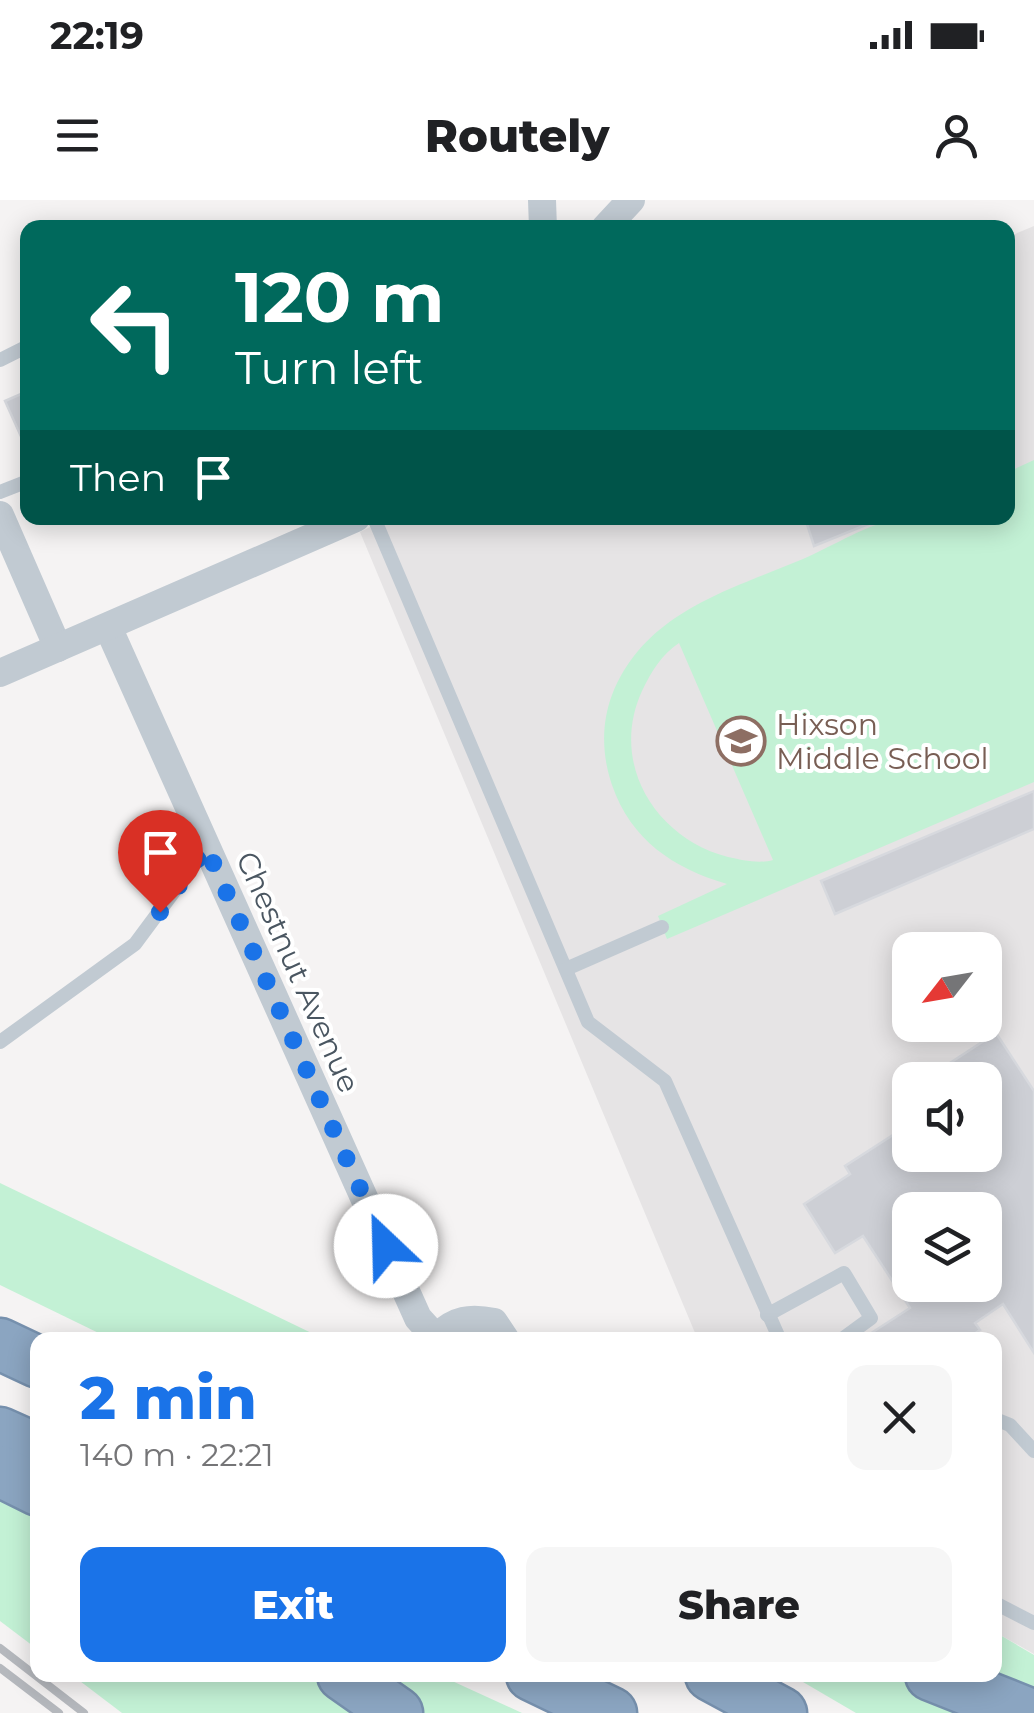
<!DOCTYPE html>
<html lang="en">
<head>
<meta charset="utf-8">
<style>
  :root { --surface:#fff; --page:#f6f6f6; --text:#202124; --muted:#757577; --accent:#1a73e8 }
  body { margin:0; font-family:Montserrat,sans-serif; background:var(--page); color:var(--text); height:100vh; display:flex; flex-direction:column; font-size:38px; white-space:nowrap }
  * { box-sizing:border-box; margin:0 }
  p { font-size:32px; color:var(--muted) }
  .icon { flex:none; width:55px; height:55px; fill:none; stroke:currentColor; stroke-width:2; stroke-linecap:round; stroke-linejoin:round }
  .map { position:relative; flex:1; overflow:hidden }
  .sheet { position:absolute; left:30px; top:1132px; width:972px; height:350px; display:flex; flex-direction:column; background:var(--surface); border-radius:20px; box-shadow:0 5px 25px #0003 }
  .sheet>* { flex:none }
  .top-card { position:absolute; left:20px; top:20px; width:995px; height:305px; border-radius:20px; box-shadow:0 5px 25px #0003; background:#00695c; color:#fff; overflow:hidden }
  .needle { width:65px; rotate:239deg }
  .tools { position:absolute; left:892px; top:732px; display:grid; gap:20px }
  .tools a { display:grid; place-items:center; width:110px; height:110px; border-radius:20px; background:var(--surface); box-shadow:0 5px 25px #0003; font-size:50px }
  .pin { position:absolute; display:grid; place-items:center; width:85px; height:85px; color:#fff; margin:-102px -42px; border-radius:50% 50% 50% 0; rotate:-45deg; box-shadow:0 0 10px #0007 }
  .pin .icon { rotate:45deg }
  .me { position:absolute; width:110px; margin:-55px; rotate:336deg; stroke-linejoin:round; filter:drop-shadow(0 0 8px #0008) }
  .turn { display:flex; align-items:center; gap:35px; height:210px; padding:0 50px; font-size:45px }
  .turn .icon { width:130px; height:130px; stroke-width:2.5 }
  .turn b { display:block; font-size:70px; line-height:85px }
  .then { display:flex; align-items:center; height:95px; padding:0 50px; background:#0003; gap:20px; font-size:38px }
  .round { display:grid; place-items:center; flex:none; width:105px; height:105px; border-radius:20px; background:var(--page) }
  .overview { display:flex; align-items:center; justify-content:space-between; height:170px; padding:0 50px }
  h1 { font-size:60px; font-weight:800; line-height:75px; color:var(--accent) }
  .primary-button { display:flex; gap:20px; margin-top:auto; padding:20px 50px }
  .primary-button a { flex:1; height:115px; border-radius:20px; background:var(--accent); color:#fff; font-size:40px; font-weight:800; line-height:115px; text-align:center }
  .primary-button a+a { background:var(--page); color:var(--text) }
  .status { display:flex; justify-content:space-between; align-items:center; height:70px; padding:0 50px; background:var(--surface); direction:ltr }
  .status svg { height:28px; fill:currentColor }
  header { display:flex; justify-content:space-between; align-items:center; height:130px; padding:0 50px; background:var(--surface); font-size:45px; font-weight:800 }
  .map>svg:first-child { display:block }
</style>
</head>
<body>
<div class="status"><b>22:19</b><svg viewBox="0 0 49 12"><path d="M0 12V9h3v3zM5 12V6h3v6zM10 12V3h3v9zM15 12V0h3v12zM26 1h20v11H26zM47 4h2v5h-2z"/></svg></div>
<header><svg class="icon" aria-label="menu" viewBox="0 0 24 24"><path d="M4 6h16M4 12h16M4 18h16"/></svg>Routely<svg class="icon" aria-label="person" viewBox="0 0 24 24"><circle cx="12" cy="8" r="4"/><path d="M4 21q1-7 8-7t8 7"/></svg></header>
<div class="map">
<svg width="1034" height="1513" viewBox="0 0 1034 1513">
  <rect width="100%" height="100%" fill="#f5f3f3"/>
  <path fill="#e6e4e5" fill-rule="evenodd" d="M1034,26V1454L995,1432V1140H698L360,332L388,318H1008V37ZM910,750H985V825H910ZM910,880H985V955H910ZM910,1010H985V1085H910Z"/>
  <g fill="#c3f1d5" fill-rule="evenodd">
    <path d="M1034,260V582L667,739L658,716L727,684C673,668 631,640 612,585C602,556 601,524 612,495C645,412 727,391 803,359C833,346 869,323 901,318C934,312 974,318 1008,318V272ZM679,443L773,660C759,664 742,660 728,657C655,638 609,563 642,491C651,472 662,454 679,443Z"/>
    <path d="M0,983L326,1140H113L0,1085Z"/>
    <path d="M0,1289L37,1307V1449L0,1421Z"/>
    <path d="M995,1432L1034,1455V1502L995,1475Z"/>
    <path d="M72,1475H322L374,1513H122Z"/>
    <path d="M361,1475H439L522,1513H417Z"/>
    <path d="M791,1475H897L997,1513H856Z"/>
  </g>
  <g fill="#cdcfd5" stroke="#d7d9de" stroke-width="2.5" fill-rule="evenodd">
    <path d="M28,191V252L5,201Z"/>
    <path d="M805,318H883L814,346Z"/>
    <path d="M1034,591V629L835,714L821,681Z"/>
    <path d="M996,833L1034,891V1153L1003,1104L975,1123L980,1130L965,1140H867L865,1137L910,1108L863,1036L835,1053L804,1004L850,974L845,966L910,924V955H985V880L927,878ZM910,1010H985V1085H910Z"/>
  </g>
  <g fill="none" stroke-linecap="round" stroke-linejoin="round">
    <g stroke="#7690ad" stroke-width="55">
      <g id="highway">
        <path d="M0,1144L38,1162"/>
        <path d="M0,1233L38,1250"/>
        <path d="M0,1271L38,1290"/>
        <path d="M343,1475L397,1513"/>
        <path d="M532,1475L611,1513"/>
        <path d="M711,1475L781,1513"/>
        <path d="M931,1475L1027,1513"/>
      </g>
    </g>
    <g stroke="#c1cad2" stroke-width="14">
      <path d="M0,160L28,146"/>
      <path d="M0,292L28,281"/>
      <path d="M374,318L588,822L665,881L780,1140"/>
      <path d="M566,769L662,727"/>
      <path d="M0,842L135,744L207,647"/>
      <path d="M767,1115L844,1073L871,1118L841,1140"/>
      <path d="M995,1219L1010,1225L1034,1251"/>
      <path d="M995,1403L1034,1423"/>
    </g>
    <g stroke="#c1cad2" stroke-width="28">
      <path d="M542,0L543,28"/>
      <path d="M605,28L631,0"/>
      <path d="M0,315L58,448"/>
      <path d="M108,427L418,1118L438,1140"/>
      <path d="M0,473L356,318"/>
      <path d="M437,1137C454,1119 471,1117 494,1122L506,1140"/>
    </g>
    <use href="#highway" stroke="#8ba5c1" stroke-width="50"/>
    <g stroke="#b5b8bd" stroke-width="8">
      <path d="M0,1448L84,1513"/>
      <path d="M0,1468L59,1513"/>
    </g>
  </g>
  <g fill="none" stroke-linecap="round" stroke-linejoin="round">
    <path stroke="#1a73e8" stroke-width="18" stroke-dasharray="0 32.4" d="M160,712L206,647L386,1046"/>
  </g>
  <defs>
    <g id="school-ring" transform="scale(2.5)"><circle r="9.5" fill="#fff" stroke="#8d6e63" stroke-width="1.5"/><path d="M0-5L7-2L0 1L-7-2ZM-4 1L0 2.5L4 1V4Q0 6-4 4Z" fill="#8d6e63"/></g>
  </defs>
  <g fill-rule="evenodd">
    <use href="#school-ring" x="741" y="541"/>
  </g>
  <g text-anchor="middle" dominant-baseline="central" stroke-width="8" stroke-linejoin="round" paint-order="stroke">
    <g font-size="30" fill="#785e54" stroke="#fff" text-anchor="start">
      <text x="776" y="524">Hixson<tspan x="776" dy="34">Middle School</tspan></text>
    </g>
    <g font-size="30" fill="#4a5661" stroke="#fff">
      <text transform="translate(298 772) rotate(66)">Chestnut Avenue</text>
    </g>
  </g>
</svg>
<div class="tools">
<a><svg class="needle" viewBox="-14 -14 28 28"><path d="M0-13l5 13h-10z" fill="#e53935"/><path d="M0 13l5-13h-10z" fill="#757577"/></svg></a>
<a><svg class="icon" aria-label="sound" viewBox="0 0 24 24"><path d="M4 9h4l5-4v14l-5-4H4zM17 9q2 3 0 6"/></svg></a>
<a><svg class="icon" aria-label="layers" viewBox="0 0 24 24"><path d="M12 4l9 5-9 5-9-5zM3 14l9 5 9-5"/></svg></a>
</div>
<div class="pin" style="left:160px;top:712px;background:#d93025"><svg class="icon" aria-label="arrive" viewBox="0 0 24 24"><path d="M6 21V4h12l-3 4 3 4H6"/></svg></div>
<svg class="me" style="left:386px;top:1046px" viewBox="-20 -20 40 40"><circle r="19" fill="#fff"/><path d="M0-13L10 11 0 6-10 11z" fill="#1a73e8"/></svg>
<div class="top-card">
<div class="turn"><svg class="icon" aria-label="left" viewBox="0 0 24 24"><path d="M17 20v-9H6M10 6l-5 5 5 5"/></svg><div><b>120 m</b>Turn left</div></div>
<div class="then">Then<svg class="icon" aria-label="arrive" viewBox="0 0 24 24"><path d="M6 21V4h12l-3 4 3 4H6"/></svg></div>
</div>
<section class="sheet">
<div class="overview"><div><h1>2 min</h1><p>140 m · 22:21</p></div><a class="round"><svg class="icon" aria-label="close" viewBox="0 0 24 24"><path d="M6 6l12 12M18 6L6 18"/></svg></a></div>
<div class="primary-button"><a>Exit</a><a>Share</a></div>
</section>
</div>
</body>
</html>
